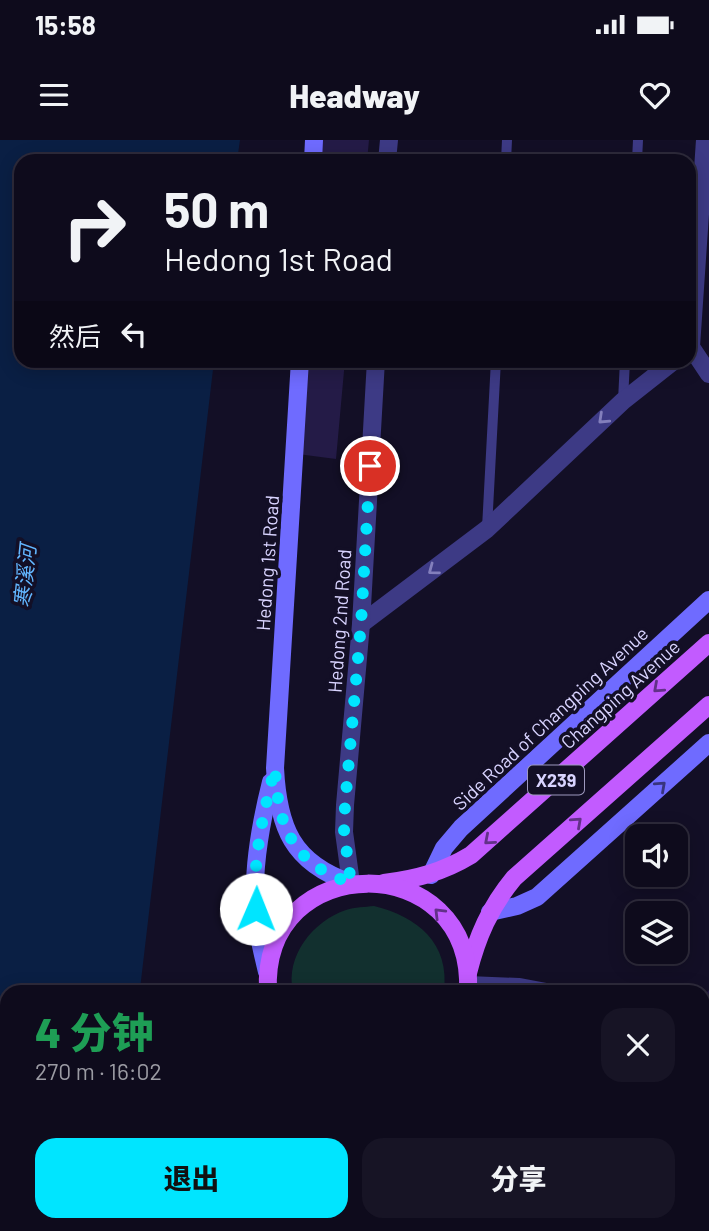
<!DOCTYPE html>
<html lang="zh">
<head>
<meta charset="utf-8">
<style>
  :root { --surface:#0e0b1c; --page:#171425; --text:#f1f3f6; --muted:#9b9ba3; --line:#2e2b3b; --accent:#00e5ff }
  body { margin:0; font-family:Barlow,"Noto Sans SC",sans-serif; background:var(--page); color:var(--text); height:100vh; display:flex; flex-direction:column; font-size:26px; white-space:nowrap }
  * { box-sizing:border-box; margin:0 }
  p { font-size:23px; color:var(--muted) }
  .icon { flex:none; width:38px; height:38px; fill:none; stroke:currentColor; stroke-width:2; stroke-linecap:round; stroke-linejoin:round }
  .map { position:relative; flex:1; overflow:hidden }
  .details { position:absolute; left:0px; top:845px; width:710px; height:247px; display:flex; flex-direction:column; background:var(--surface); border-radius:21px 21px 0 0; box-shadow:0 4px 18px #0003,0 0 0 2px var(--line) }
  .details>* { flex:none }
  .guide { position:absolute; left:14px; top:14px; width:682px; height:214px; border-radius:21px; box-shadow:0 4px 18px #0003,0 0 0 2px var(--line); background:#0e0b1c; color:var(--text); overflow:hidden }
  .buttons { position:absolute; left:625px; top:684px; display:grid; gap:14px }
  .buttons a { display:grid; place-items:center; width:63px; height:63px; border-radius:14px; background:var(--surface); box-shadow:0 4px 18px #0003,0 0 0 2px var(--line); font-size:35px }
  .pin { position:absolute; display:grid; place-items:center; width:60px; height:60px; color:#fff; margin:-30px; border:4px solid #fff; border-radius:50%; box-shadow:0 2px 7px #0007 }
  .me { position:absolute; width:77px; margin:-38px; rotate:1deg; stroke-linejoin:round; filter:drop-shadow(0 0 5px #0008) }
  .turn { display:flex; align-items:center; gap:24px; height:147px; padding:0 35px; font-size:32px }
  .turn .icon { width:91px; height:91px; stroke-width:2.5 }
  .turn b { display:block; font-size:49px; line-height:60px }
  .then { display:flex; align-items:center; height:66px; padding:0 35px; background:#0003; gap:14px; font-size:26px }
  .round { display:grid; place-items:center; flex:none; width:74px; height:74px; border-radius:21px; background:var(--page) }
  .summary { display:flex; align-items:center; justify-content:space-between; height:119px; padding:0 35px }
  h1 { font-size:42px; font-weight:800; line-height:52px; color:#1e9e55 }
  .action { display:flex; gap:14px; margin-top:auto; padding:14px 35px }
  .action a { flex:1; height:80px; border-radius:21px; background:var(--accent); color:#111; font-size:28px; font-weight:800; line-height:80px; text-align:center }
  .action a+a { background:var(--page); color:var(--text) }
  .status { display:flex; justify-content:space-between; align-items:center; height:49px; padding:0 35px; background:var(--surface); direction:ltr }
  .status svg { height:19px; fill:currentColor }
  header { display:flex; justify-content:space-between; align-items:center; height:91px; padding:0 35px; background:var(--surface); font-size:32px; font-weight:800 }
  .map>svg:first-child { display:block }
</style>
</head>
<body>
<div class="status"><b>15:58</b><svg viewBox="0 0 49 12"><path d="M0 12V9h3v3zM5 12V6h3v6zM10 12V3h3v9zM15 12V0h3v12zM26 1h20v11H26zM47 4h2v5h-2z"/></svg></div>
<header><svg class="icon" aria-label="menu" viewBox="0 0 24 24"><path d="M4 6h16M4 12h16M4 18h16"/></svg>Headway<svg class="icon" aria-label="heart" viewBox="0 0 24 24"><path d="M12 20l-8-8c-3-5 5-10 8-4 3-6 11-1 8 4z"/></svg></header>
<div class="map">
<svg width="709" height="1091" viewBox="0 0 709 1091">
  <rect width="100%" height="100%" fill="#130f26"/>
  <path fill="#12302f" d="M374,766C418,777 450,803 444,852H293C285,816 313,781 346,770C355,767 365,767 374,766Z"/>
  <path fill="#0a1f44" d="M0,0H240L237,21H21V220L214,221L140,849L138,852H7V1085H79L80,1091H0Z"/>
  <path fill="#130f26" d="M7,984V1085H58L24,1091H0V985Z"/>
  <g fill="#241b47">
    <path d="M319,0H369L367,21H316Z"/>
    <path d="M295,220H345L336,319L290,313Z"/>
    <path d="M709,850V921L704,915V856Z"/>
  </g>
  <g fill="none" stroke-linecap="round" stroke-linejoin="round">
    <g stroke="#3d3a85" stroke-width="10">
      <path d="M506,21L507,0"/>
      <path d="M637,21L638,0"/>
      <path d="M623,261L625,220"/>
      <path d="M487,388L496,220"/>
      <path d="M468,841L519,843L567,852"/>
    </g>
    <g stroke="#3d3a85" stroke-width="18">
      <path d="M705,0L691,207L709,234"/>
      <path d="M387,21L389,0"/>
      <path d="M361,484L487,389L623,261L675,220"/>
      <path d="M351,743L344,692L345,665L361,484L376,220"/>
    </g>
    <g stroke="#6f6bff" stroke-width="18">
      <path d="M313,21L314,0"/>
      <path d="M300,220L275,628C278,687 292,723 351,743"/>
      <path d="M431,735L444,708L461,688L709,460"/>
      <path d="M490,772L517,766L537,757L709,603"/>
      <path d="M267,832C261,807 255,782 255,756C254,718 262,678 271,642"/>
      <path d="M580,1085L586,1091"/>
      <path d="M607,1085L612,1091"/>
      <path d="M169,1091L170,1085"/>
    </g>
    <g stroke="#c25bff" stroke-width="18">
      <path d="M384,743C416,739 443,732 471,715L709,503"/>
      <path d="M468,833C477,797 490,767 514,738L709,565"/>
      <path d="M268,852C260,708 475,707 468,852"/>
      <path d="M0,1025L7,1024"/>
      <path d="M0,1054L7,1053"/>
    </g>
  </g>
  <defs><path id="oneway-chevron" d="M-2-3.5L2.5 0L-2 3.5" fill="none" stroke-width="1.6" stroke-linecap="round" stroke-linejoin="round" transform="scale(1.75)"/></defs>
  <g stroke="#837fbc">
    <use href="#oneway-chevron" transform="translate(603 279) rotate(137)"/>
    <use href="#oneway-chevron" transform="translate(433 430) rotate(143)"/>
  </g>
  <g stroke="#623188">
    <use href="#oneway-chevron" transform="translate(658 548) rotate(138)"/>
    <use href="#oneway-chevron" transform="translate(577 682) rotate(-42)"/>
    <use href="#oneway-chevron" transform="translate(489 700) rotate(139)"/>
    <use href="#oneway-chevron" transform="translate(439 773) rotate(-135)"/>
  </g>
  <use stroke="#38347d" href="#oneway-chevron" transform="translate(661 646) rotate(-42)"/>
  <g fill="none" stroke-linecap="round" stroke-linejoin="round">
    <path stroke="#00e5ff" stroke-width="12" stroke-dasharray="0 21.6" d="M256,769C252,722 263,673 275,628C278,687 292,723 351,743L344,692L345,665L361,484L370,326"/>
  </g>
  <g text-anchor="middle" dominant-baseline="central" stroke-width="7" stroke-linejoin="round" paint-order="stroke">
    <rect fill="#130f26" stroke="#9e99be" stroke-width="2" x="528" y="625.5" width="56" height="29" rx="5"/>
    <g font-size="18" font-weight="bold" fill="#d9d4ff">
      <text x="556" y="640">X239</text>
    </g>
    <g font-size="19" fill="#d9d4ff" stroke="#130f26">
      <text transform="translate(267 423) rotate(-86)">Hedong 1st Road</text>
      <text transform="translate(339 481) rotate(-86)">Hedong 2nd Road</text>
      <text transform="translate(620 554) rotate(-42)">Changping Avenue</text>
      <text transform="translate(550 578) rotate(-43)">Side Road of Changping Avenue</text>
    </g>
    <g font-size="21" font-style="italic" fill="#62b6ff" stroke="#130f26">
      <text transform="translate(24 436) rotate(-84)">寒溪河</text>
    </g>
  </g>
</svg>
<div class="buttons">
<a><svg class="icon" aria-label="sound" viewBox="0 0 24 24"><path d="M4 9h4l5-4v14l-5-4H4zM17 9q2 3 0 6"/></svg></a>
<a><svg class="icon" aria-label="layers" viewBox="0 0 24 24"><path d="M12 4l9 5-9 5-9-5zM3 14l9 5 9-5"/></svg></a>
</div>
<div class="pin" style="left:370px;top:326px;background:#d93025"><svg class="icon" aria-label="arrive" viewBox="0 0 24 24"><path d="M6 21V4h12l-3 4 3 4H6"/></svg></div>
<svg class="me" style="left:256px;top:769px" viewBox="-20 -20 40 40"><circle r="19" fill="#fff"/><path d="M0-13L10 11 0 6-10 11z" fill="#00e5ff"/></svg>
<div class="guide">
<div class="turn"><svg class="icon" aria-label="right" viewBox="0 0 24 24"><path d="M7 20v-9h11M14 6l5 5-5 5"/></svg><div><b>50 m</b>Hedong 1st Road</div></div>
<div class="then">然后<svg class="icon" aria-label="left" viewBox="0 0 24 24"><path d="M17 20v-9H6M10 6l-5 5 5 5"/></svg></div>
</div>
<section class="details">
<div class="summary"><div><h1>4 分钟</h1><p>270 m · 16:02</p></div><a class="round"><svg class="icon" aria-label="close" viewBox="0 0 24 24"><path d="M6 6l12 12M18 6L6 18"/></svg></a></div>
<div class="action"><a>退出</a><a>分享</a></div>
</section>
</div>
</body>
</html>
